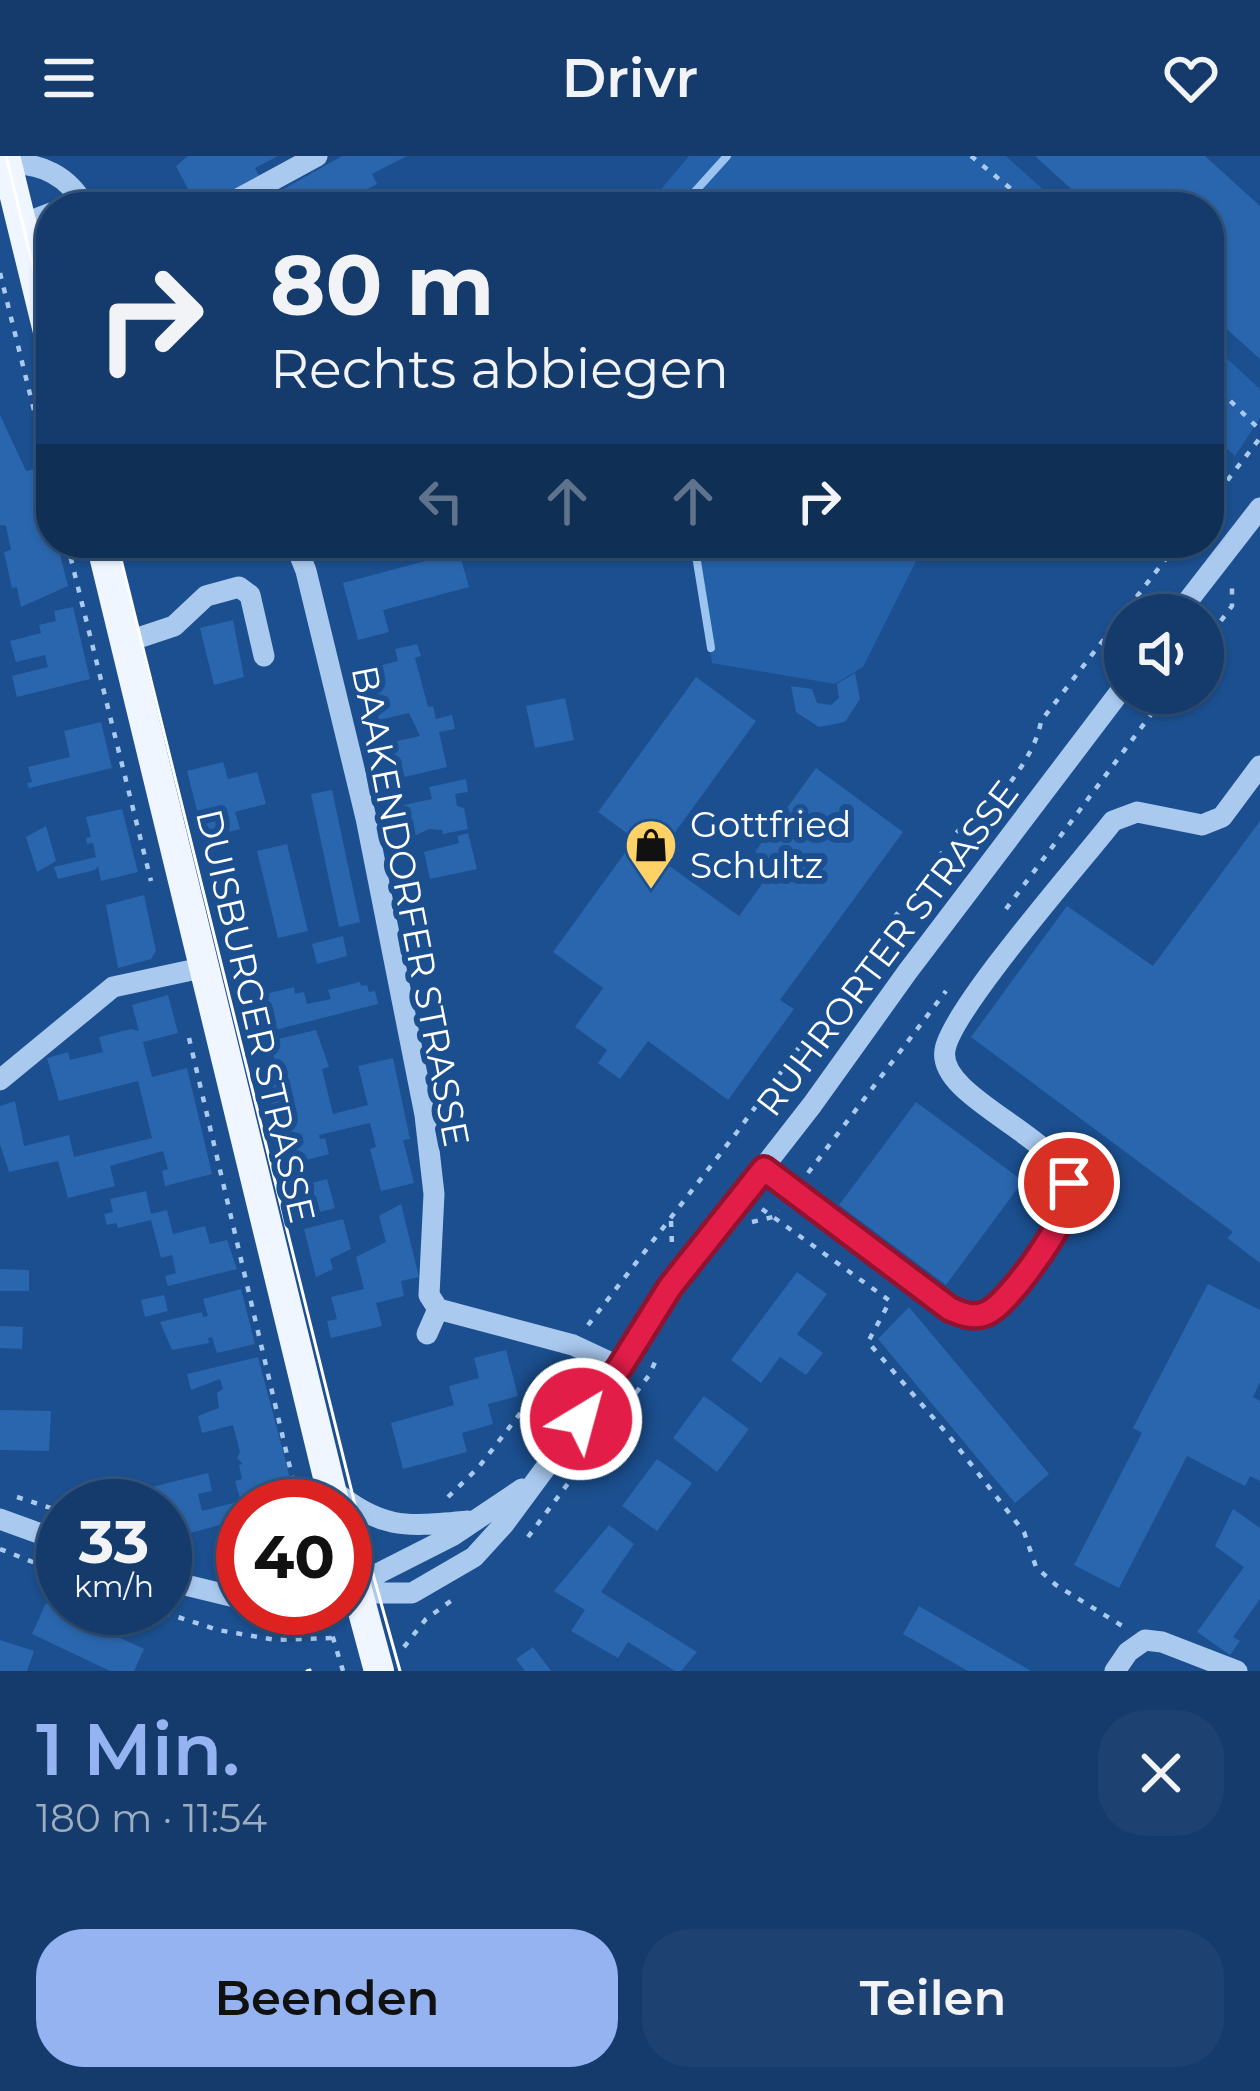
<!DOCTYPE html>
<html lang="de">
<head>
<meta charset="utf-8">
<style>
  :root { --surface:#143b6b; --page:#1d4271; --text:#f1f3f6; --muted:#9dadc1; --line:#33557e; --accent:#95b2f1 }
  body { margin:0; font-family:Montserrat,sans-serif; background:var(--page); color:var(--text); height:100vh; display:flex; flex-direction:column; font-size:45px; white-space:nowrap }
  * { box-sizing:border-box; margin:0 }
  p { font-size:39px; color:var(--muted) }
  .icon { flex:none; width:66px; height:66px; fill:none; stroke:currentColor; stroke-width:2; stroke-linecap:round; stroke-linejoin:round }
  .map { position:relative; height:1515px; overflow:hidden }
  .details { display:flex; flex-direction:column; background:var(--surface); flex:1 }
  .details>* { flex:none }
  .hud { position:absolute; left:36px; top:36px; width:1188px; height:366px; border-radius:48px; box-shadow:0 3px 9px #0004,0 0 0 3px var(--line); background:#143b6b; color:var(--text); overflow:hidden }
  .fabs { position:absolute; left:1104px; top:438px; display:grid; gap:24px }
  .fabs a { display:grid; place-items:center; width:120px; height:120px; border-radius:50%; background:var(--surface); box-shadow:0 3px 9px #0004,0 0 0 3px var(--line); font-size:60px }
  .speed { position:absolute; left:36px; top:1323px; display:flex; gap:24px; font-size:60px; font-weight:700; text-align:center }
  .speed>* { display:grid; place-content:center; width:156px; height:156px; border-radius:50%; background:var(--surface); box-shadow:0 3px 9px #0004,0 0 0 3px var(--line); line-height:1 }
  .speed small { font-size:30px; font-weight:400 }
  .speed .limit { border:18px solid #d22; background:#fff; color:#111 }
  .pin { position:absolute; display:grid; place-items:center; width:102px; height:102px; color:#fff; margin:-51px; border:6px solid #fff; border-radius:50%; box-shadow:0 3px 12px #0007 }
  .me { position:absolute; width:132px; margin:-66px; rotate:37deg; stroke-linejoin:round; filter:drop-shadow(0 0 9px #0008) }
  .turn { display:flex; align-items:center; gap:42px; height:252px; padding:0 36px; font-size:54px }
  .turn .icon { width:156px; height:156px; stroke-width:2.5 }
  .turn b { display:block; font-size:84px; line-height:102px }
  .lanes { display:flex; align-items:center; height:114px; padding:0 36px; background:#0003; justify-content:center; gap:60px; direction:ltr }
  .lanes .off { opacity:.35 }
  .round { display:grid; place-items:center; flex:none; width:126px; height:126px; border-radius:48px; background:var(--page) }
  .head { display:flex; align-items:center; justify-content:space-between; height:204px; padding:0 36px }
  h1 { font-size:72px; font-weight:600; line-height:90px; color:var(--accent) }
  .button { display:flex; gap:24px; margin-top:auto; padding:24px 36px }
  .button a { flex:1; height:138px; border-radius:48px; background:var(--accent); color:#111; font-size:48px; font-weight:600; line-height:138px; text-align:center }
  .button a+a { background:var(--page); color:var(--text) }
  header { display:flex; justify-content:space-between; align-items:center; height:156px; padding:0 36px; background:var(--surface); font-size:54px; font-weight:600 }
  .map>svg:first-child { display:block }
</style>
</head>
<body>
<header><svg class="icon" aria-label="menu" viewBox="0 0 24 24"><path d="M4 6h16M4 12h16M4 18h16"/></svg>Drivr<svg class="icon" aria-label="heart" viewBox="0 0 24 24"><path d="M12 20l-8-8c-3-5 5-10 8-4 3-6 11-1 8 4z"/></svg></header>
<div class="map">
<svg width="1260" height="1515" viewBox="0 0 1260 1515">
  <rect width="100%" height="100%" fill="#1b4f8f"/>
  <g fill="#2461a8">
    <path d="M689,0H1006L1062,51H656V39Z"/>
    <path d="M1209,186L1260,233V262L1235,300L1209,277Z"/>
    <path d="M691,387H925L863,511L835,528L712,507Z"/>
  </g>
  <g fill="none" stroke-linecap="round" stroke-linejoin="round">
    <g stroke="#9cc4f0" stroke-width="8">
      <path d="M681,51L727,0"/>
      <path d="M694,387L711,492"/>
    </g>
  </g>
  <g fill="#2a66ad">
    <path d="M188,0H278L255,12L259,20L217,43L213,34L194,44L176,10Z"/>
    <path d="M342,0H407L372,18L377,28L355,40L361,51H252Z"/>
    <path d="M1035,0H1205L1260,50V203L1209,157V51H1091Z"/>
    <path d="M0,259L26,315L39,312L51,362V387H57L68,430L21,451L17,431L12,432L4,396L11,394L6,370L0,369Z"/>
    <path d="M459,396L469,431L383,454L389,476L358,484L343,427Z"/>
    <path d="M73,451L90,523L17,541L12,520L48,511L45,499L16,506L10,485L41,477L39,469L56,465L54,455Z"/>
    <path d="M233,464L244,521L214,529L200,472Z"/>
    <path d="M417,488L421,500L415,502L428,551L433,550L436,563L452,559L455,573L439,576L447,611L392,624L384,588L420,580L409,557L379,564L367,513L398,505L395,493Z"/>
    <path d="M855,517L860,543L845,566L819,571L796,556L791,530L812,533L817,547L831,549L839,542L837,528Z"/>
    <path d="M696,521L756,565L657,701L739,760L775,710L755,696L816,612L903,676L780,844L794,853L728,944L648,885L620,923L598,907L607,894L575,871L603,832L553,796L635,683L598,656Z"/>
    <path d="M565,542L574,584L535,592L526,550Z"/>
    <path d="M101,566L112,612L29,632L27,627L32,626L28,611L70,601L64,575Z"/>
    <path d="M223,606L228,623L257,616L266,648L235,656L240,673L204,682L187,615Z"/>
    <path d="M466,623L468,636L455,638L457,650L464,652L468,673L443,678L442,674L429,673L412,681L408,663L403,660L404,649L432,643L429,631Z"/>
    <path d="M332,634L360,766L339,771L311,638Z"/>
    <path d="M122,653L138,716L101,725L98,710L95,714L58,723L54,711L96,701L93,687L87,688L86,682L91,681L86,661Z"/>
    <path d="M1260,665V1107L1227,1082L1233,1076L971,881L1067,750L1153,810Z"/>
    <path d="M46,670L56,705L37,716L26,681Z"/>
    <path d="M468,677L477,713L430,723L424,696L459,687L457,680Z"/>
    <path d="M287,688L308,775L278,782L257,695Z"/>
    <path d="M144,739L156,795L151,803L118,812L106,749Z"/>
    <path d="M343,780L347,800L317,808L312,788Z"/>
    <path d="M360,826L361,830L367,829L369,836L375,835L378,848L267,876L258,840L294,831L295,838L304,836L307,848L331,843L328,834Z"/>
    <path d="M168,839L178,877L143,886L152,921L187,912L212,1018L165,1030L162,1015L168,1013L163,995L110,1010L115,1030L68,1042L58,1005L9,1016L0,988V950L15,945L24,990L69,979L74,1001L152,982L138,925L59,945L47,902L68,896L70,904L103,896L99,881L131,873L139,875L132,849Z"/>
    <path d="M316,874L329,911L322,913L333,958L368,949L358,910L393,902L410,983L403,984L414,1027L381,1035L370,993L376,991L370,967L319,979L320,983L325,982L329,998L288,1009L266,927L279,923L270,885Z"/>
    <path d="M916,946L1023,1025L946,1129L839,1049Z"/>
    <path d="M327,1023L335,1052L301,1061L293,1032Z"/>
    <path d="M146,1035L151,1058L167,1054L173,1078L205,1070L210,1088L227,1084L237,1113L168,1130L165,1120L176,1117L172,1099L161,1102L151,1064L118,1072L116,1067L107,1069L104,1058L113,1056L110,1043Z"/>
    <path d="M401,1048L419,1121L401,1125L404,1140L376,1147L382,1170L331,1182L327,1165L337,1163L331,1141L364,1133L356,1101L386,1086L379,1060Z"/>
    <path d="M343,1063L351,1093L330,1103L333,1113L316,1121L304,1073Z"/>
    <path d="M0,1113L29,1114V1135H0Z"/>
    <path d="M797,1116L827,1138L797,1178L823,1197L806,1219L780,1201L761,1227L731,1204Z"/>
    <path d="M1208,1128L1260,1154V1226L1253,1241L1260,1245V1325L1250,1320L1245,1330L1187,1300L1119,1432L1074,1409L1142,1277L1133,1272Z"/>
    <path d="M241,1133L255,1188L217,1197L212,1181L208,1182L209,1187L172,1194L160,1166L202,1156L203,1161L208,1160L203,1143Z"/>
    <path d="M164,1139L168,1155L145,1161L141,1144Z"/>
    <path d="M909,1151L1049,1318L1015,1347L878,1183Z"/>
    <path d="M0,1170L23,1171L22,1193L0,1192Z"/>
    <path d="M506,1194L518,1240L488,1248L493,1268L462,1277L467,1296L403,1313L391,1267L454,1249L449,1230L479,1222L474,1202Z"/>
    <path d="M258,1201L284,1299L297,1350H242L235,1325L242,1323L239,1309L243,1308L237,1302L240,1296L233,1269L202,1277L198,1260L219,1252L217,1237L223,1233L220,1223L191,1234L187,1218Z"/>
    <path d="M704,1240L749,1273L717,1316L673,1282Z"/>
    <path d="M0,1254L51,1255L49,1295L0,1294Z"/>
    <path d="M657,1303L692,1327L657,1375L622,1350Z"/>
    <path d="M208,1317L212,1335L198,1338L202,1355L233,1347L243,1354V1363L186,1378L165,1366V1350H144L136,1335Z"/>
    <path d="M1233,1353L1260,1372V1443L1233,1481L1240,1485L1230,1499L1197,1476L1244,1411L1215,1390Z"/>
    <path d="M609,1369L634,1388L601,1436L697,1496L681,1515H675L628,1486L618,1502L571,1475L585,1454L554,1435Z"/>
    <path d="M46,1447L144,1493L134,1515H110L32,1478Z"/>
    <path d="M919,1450L1031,1515H968L903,1478Z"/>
    <path d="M0,1484L34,1495L27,1515H0Z"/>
    <path d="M533,1491L551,1515H525L516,1503Z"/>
  </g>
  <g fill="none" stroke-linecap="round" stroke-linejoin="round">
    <g stroke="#a9c9ee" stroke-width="4.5" stroke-dasharray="6 9" stroke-linecap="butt">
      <path d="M971,0L1033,51"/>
      <path d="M0,117L51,323"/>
      <path d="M1209,224L1260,274"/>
      <path d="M1209,348L1260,282"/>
      <path d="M67,387L151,725"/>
      <path d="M1203,489L1232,450V432"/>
      <path d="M1006,753L1167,537"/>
      <path d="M189,882L299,1350"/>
      <path d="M808,1017L946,835"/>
      <path d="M762,1053L890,1145L868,1186L949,1280L1024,1376L1036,1411L1056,1429L1124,1471"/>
      <path d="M671,1065L672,1089"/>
      <path d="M752,1066L773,1061L778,1054"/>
      <path d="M588,1169L737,976L958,675C991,656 1035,603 1041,565L1178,387"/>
      <path d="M17,1341L63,1356"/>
      <path d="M448,1341L478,1312L556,1211"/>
      <path d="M528,1381L650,1218L657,1201"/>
      <path d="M0,1393L63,1418"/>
      <path d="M150,1452L218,1474L276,1484L333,1482"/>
      <path d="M324,1452L343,1515"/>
      <path d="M404,1491L426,1463L455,1442"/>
    </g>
    <g stroke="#a9c9ee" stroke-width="21">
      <path d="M7,9C40,5 70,21 85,51"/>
      <path d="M223,51L317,0"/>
      <path d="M22,68L51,57"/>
      <path d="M295,387L306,415L366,662L425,959L434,1038L429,1139L438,1153L573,1189L620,1211"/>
      <path d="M1177,459L1260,352"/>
      <path d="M126,486L174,470L206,440L239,431L250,439L264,500"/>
      <path d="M0,924L113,831L206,811"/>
      <path d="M764,1013L950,1153C962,1158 972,1162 985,1157C1013,1147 1078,1052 1067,1022C1049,977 937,939 945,894C951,854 1081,706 1113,665L1137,656L1202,669L1222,661L1260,610"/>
      <path d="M427,1178L438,1153"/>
      <path d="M330,1332C383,1374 403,1371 468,1365"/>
      <path d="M0,1363L63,1386"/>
      <path d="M165,1424L243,1443"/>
      <path d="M357,1435L379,1417L452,1380L522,1333"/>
      <path d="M346,1437H412L474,1401L504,1368L620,1211L670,1131L812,949L908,815L1125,529"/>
      <path d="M1115,1515L1128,1496L1145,1484L1162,1486L1237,1515"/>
    </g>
    <g stroke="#f0f6ff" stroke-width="30">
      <path d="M5,0L51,188"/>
      <path d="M101,387L335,1350"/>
      <path d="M345,1389L379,1515"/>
    </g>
    <g stroke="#fff" stroke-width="3">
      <path d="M6,0L51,184"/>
      <path d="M117,387L366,1393L400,1515"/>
      <path d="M307,1515L310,1514"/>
    </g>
  </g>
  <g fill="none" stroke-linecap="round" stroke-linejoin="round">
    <g stroke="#92132f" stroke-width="30">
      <path id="route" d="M581,1263L620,1211L670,1131L764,1013L950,1153C962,1158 973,1163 987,1157C1009,1147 1063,1070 1068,1046C1070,1040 1069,1033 1069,1027"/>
    </g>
    <use href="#route" stroke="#e11d48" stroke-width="21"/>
  </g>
  <defs>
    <g id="shop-pin" transform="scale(2.7)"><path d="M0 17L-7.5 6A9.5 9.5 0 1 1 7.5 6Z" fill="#ffd166" stroke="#1b4f8f"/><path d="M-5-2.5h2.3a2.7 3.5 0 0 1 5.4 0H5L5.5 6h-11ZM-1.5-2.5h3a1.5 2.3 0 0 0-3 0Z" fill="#111"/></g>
  </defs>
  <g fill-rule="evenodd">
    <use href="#shop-pin" x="651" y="689"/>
  </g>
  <g text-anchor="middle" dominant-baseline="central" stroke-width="12" stroke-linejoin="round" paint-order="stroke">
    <g font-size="36" fill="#fff" stroke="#1b4f8f" text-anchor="start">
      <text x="690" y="668">Gottfried<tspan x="690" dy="41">Schultz</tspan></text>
    </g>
    <g font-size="36" fill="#fff" stroke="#1b4f8f">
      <text transform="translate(411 750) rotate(79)">BAAKENDORFER STRASSE</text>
      <text transform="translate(887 792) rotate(-53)">RUHRORTER STRASSE</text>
      <text transform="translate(256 860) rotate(77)">DUISBURGER STRASSE</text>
    </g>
  </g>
</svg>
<div class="fabs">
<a><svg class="icon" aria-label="sound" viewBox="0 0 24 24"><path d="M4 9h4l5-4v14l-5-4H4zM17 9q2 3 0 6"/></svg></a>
</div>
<div class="speed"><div>33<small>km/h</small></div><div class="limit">40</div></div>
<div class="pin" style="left:1069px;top:1027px;background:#d93025"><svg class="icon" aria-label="arrive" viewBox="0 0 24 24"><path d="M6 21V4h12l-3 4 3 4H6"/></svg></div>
<svg class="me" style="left:581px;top:1263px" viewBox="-20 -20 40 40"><circle r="17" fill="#e11d48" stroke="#fff" stroke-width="3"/><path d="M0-11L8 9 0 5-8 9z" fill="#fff"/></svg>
<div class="hud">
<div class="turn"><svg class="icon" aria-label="right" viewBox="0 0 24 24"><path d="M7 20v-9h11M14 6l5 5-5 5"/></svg><div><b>80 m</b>Rechts abbiegen</div></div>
<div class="lanes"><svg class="icon off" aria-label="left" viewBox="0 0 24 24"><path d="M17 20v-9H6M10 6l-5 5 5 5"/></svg><svg class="icon off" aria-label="ahead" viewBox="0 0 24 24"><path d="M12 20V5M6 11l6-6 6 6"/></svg><svg class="icon off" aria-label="ahead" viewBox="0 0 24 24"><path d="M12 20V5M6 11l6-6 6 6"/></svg><svg class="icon" aria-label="right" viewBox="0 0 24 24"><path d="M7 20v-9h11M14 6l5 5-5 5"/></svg></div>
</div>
</div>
<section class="details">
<div class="head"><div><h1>1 Min.</h1><p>180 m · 11:54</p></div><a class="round"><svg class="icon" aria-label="close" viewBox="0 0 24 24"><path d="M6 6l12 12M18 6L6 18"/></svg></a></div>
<div class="button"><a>Beenden</a><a>Teilen</a></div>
</section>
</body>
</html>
